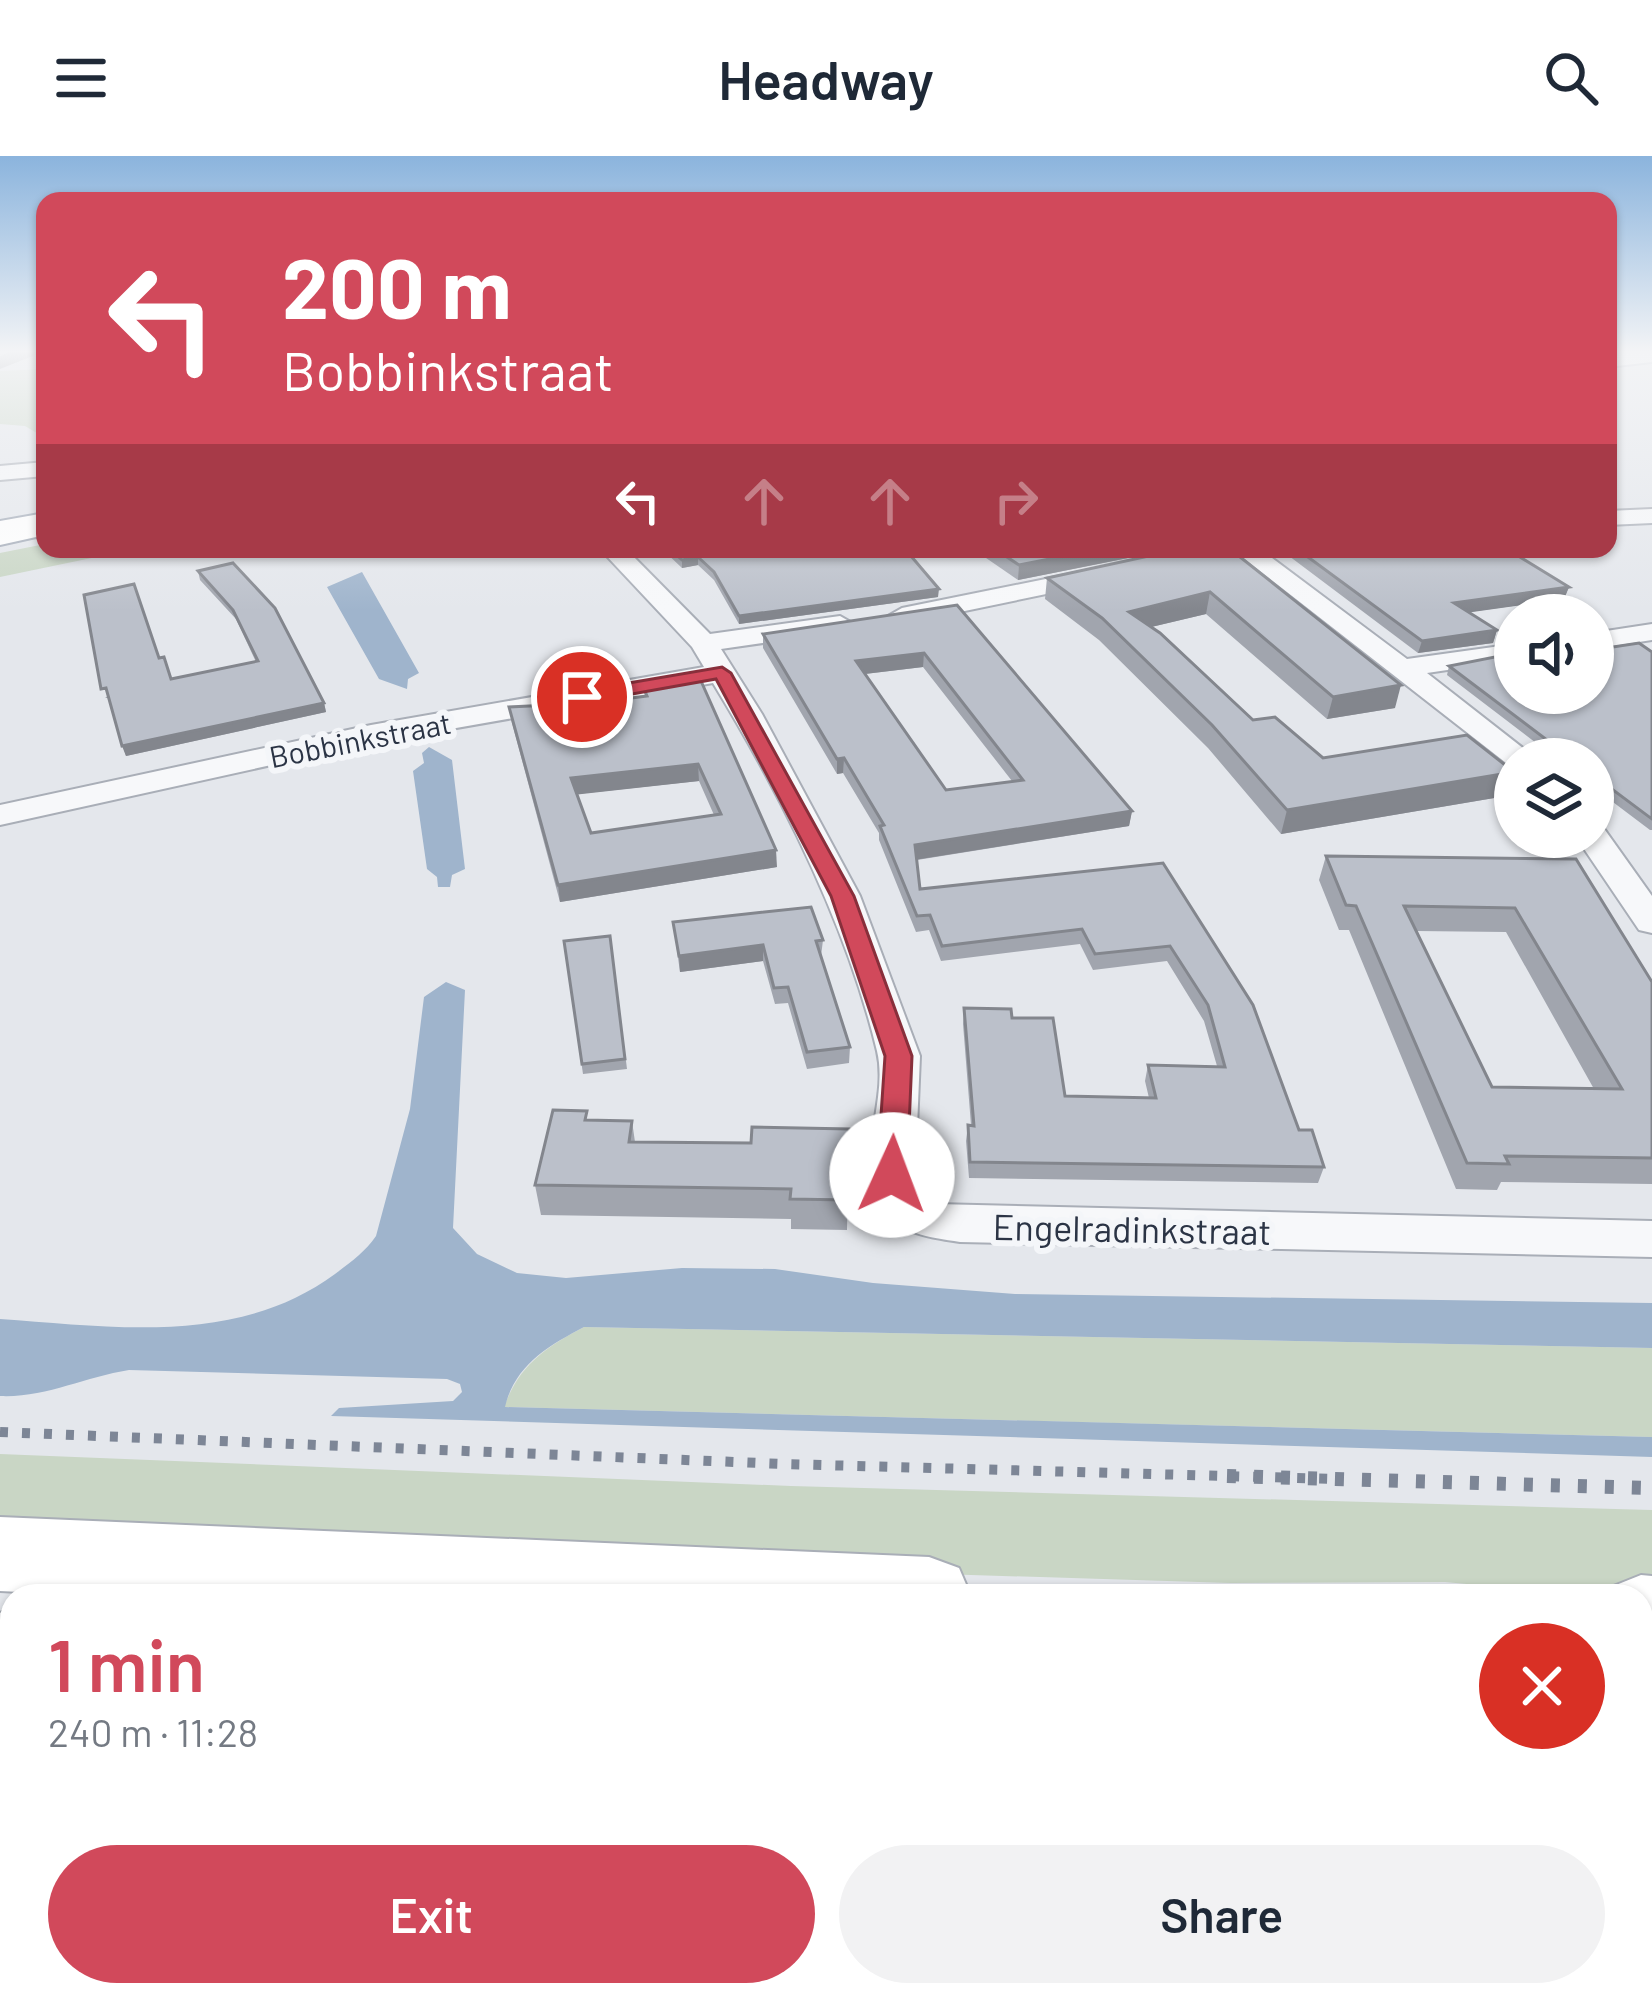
<!DOCTYPE html>
<html lang="en">
<head>
<meta charset="utf-8">
<style>
  :root { --surface:#fff; --page:#f2f2f3; --text:#1f2937; --muted:#747a83; --accent:#d1495b }
  body { margin:0; font-family:Barlow,sans-serif; background:var(--page); color:var(--text); height:100vh; display:flex; flex-direction:column; font-size:45px; white-space:nowrap }
  * { box-sizing:border-box; margin:0 }
  p { font-size:39px; color:var(--muted) }
  .icon { flex:none; width:66px; height:66px; fill:none; stroke:currentColor; stroke-width:2; stroke-linecap:round; stroke-linejoin:round }
  .map { position:relative; flex:1; overflow:hidden }
  .panel { position:absolute; left:0px; top:1428px; width:1653px; height:423px; display:flex; flex-direction:column; background:var(--surface); border-radius:36px 36px 0 0; box-shadow:0 3px 9px #0004 }
  .panel>* { flex:none }
  .top-card { position:absolute; left:36px; top:36px; width:1581px; height:366px; border-radius:24px; box-shadow:0 3px 9px #0004; background:#d1495b; color:#fff; overflow:hidden }
  .tools { position:absolute; left:1494px; top:438px; display:grid; gap:24px }
  .tools a { display:grid; place-items:center; width:120px; height:120px; border-radius:50%; background:var(--surface); box-shadow:0 3px 9px #0004; font-size:60px }
  .pin { position:absolute; display:grid; place-items:center; width:102px; height:102px; color:#fff; margin:-51px; border:6px solid #fff; border-radius:50%; box-shadow:0 3px 12px #0007 }
  .me { position:absolute; width:132px; margin:-66px; rotate:2deg; stroke-linejoin:round; filter:drop-shadow(0 0 9px #0008) }
  .turn { display:flex; align-items:center; gap:42px; height:252px; padding:0 48px; font-size:54px }
  .turn .icon { width:156px; height:156px; stroke-width:2.5 }
  .turn b { display:block; font-size:84px; line-height:102px }
  .lanes { display:flex; align-items:center; height:114px; padding:0 48px; background:#0003; justify-content:center; gap:60px; direction:ltr }
  .lanes .off { opacity:.35 }
  .round { display:grid; place-items:center; flex:none; width:126px; height:126px; border-radius:63px; background:var(--page) }
  .summary { display:flex; align-items:center; justify-content:space-between; height:204px; padding:0 48px }
  h1 { font-size:72px; font-weight:600; line-height:90px; color:var(--accent) }
  .button { display:flex; gap:24px; margin-top:auto; padding:24px 48px }
  .button a { flex:1; height:138px; border-radius:72px; background:var(--accent); color:#fff; font-size:48px; font-weight:600; line-height:138px; text-align:center }
  .button a+a { background:var(--page); color:var(--text) }
  header { display:flex; justify-content:space-between; align-items:center; height:156px; padding:0 48px; background:var(--surface); font-size:54px; font-weight:600 }
  .map>svg:first-child { display:block }
</style>
</head>
<body>
<header><svg class="icon" aria-label="menu" viewBox="0 0 24 24"><path d="M4 6h16M4 12h16M4 18h16"/></svg>Headway<svg class="icon" aria-label="search" viewBox="0 0 24 24"><circle cx="10" cy="10" r="6"/><path d="M15 15l6 6"/></svg></header>
<div class="map">
<svg width="1652" height="1850" viewBox="0 0 1652 1850">
  <rect width="100%" height="100%" fill="#e4e7ec"/>
  <g fill="#c9d6c5">
    <path d="M43,213L45,282L25,270L0,268V215Z"/>
    <path d="M45,388V393H135L0,421V397Z"/>
    <path d="M584,1171L1652,1192V1281L504,1251C519,1209 546,1191 584,1171Z"/>
    <path d="M0,1298L791,1330L1652,1354V1437L1541,1435L1445,1426L1231,1427L908,1417L0,1380Z"/>
  </g>
  <g fill="#9fb4cc">
    <path d="M362,416L419,517L408,523L407,533L379,523L327,431Z"/>
    <path d="M429,591L452,604L465,713L452,719L450,731H438L437,721L427,713L413,615L424,607L422,597Z"/>
    <path d="M446,826L465,834L453,1072L477,1098L517,1117L566,1122L682,1112L775,1113L873,1127L1015,1138L1652,1147V1192L584,1171C548,1190 515,1209 505,1251L1652,1281V1301L331,1260L339,1252L453,1245L462,1236L460,1228L447,1223L129,1214C84,1221 45,1242 0,1240V1163C115,1171 237,1190 335,1118C351,1106 365,1096 376,1080L410,953L424,841Z"/>
  </g>
  <g fill="none" stroke-linecap="round" stroke-linejoin="round">
    <g stroke="#a9aeb7" stroke-width="4">
      <g id="street">
        <path d="M45,306V320L0,324V310Z"/>
        <path d="M1652,353V367L1608,369V355Z"/>
        <path d="M600,393H626L710,478L840,460L854,468L840,476L721,493L762,558L860,740L920,900L915,1019L920,1034L936,1048L1652,1065V1101L960,1086C929,1081 898,1079 881,1048C854,1000 889,945 877,895C847,770 780,637 713,527L371,587L0,669V649L371,569L704,511L692,491Z"/>
        <path d="M1232,393H1260L1407,503L1515,488V504L1427,517L1537,603H1515V611L1510,610Z"/>
        <path d="M1100,412L1113,420L1109,425L902,468L888,460L902,452Z"/>
        <path d="M1652,468V484L1593,493V477Z"/>
        <path d="M1593,671L1605,674L1652,740V777L1639,774L1576,681H1593Z"/>
        <path d="M12,1452V1533L0,1537V1457Z"/>
        <path d="M192,1839H327L332,1850H187Z"/>
        <path d="M602,1839H677L672,1850H597Z"/>
        <path d="M1361,1839H1433L1431,1850H1359Z"/>
      </g>
    </g>
    <g stroke="#a9aeb7" stroke-width="4">
      <g id="secondary">
        <path d="M0,1361L929,1401L959,1412L971,1440H101L0,1435Z"/>
        <path d="M1641,1419L1652,1420V1500L1641,1499V1440H1607L1611,1431Z"/>
      </g>
    </g>
    <g stroke="#a3abb8" stroke-width="4">
      <g id="primary">
        <path d="M1608,196H1652V206L1608,211Z"/>
        <path d="M45,357V379L0,389V365Z"/>
      </g>
    </g>
    <use href="#street" fill="#f7f8fa" fill-rule="evenodd"/>
    <use href="#secondary" fill="#fff" fill-rule="evenodd"/>
    <use href="#primary" fill="#fff" fill-rule="evenodd"/>
    <path stroke="#7d8696" stroke-width="10" stroke-dasharray="8 14" stroke-linecap="butt" d="M0,1276L784,1308L1335,1323"/>
    <path stroke="#7d8696" stroke-width="14" stroke-dasharray="9 18" stroke-linecap="butt" d="M1227,1320L1652,1332"/>
  </g>
  <g fill="#a1a5ae" fill-rule="evenodd">
    <path d="M662,393H905L938,441L739,468L714,424L698,409L682,412Z"/>
    <path d="M973,393H1173L1018,424Z"/>
    <path d="M1181,393L1395,552L1327,563L1206,458L1151,471L1253,564L1323,602L1514,616L1506,640L1281,678L1208,592L1099,484L1045,443L1047,422Z"/>
    <path d="M1286,393H1507L1569,431L1564,443L1469,456L1497,474L1493,487L1418,497L1285,397Z"/>
    <path d="M198,415L324,547L326,556L126,600L109,542H105L159,502L171,523L256,506L236,463L200,424Z"/>
    <path d="M957,449L1132,655L1129,670L917,704L920,733L1163,707L1299,974L1324,1011L1318,1027L969,1022L966,985L968,969H971L963,868L964,852L1012,862L1065,940L1149,942L1145,925L1148,909L1217,910L1204,865L1167,805L1093,814L1080,788L941,805L929,774L916,776L879,684V677L843,617L837,618L763,492V478ZM923,511L1012,625L946,634L865,518Z"/>
    <path d="M1652,496V674H1650L1593,631V603H1557L1447,519L1449,510L1515,537Z"/>
    <path d="M644,533L777,711L560,746L512,567L509,551L592,547L645,540ZM699,625L714,659L591,677L577,638Z"/>
    <path d="M1326,700L1576,703L1652,826V1028L1501,1026L1497,1034L1456,1033L1349,774H1339L1319,724ZM1416,775L1506,776L1594,933L1492,931Z"/>
    <path d="M673,766L823,784L821,800L850,891L849,907L807,913L788,847L775,848L763,805L680,816Z"/>
    <path d="M610,780L627,913L583,918L564,785Z"/>
    <path d="M588,964L632,965L635,986L751,987L849,973L847,1074L791,1073V1063L541,1059L535,1029Z"/>
    <path d="M1145,1839H1285L1282,1850H1218L1214,1848V1850H1142Z"/>
    <path d="M1500,1839H1635V1850H1528Z"/>
  </g>
  <g fill="#83868d">
    <path d="M9,196H34L35,199L0,213V200Z"/>
    <path d="M1101,393H1173L1018,424L1019,409Z"/>
    <path d="M698,401V409L682,412V404Z"/>
    <path d="M1569,431L1564,443L1451,459L1454,447Z"/>
    <path d="M939,433L938,441L739,468V460Z"/>
    <path d="M1210,436L1206,458L1126,477L1129,456Z"/>
    <path d="M1497,474L1493,487L1418,497L1422,485Z"/>
    <path d="M924,497L923,511L856,519V505Z"/>
    <path d="M1401,529L1395,552L1327,563L1333,541Z"/>
    <path d="M324,547L326,556L126,600L122,590Z"/>
    <path d="M844,602L843,617L837,618V603Z"/>
    <path d="M698,608L699,625L573,639L571,622Z"/>
    <path d="M1514,616L1506,640L1281,678L1287,654Z"/>
    <path d="M1132,655L1129,670L914,704L915,689Z"/>
    <path d="M776,694L777,711L560,746L558,729Z"/>
    <path d="M763,789V805L680,816L679,800Z"/>
    <path d="M12,1687V1713L7,1717L12,1730L0,1739V1696Z"/>
    <path d="M126,1839H147L136,1849Z"/>
    <path d="M340,1839H354L347,1848Z"/>
    <path d="M355,1839H367L360,1846Z"/>
    <path d="M885,1839H890L885,1850H879Z"/>
  </g>
  <g fill="#bbc0ca" stroke="#83868d" stroke-width="3" fill-rule="evenodd">
    <path d="M670,393H905L939,433L739,460L714,416L698,401L682,404Z"/>
    <path d="M995,393H1101L1019,409Z"/>
    <path d="M1181,393H1230L1401,529L1333,541L1210,436L1129,456L1160,477L1253,564L1275,561L1323,602L1467,579L1514,616L1287,654L1212,569L1102,462L1047,422Z"/>
    <path d="M1297,393H1507L1569,431L1454,447L1497,474L1422,485Z"/>
    <path d="M233,407L275,452L324,547L122,590L106,532L101,533L84,439L134,428L159,502L164,501L171,523L258,505L233,454L198,415Z"/>
    <path d="M957,449L1132,655L915,689L920,733L1163,707L1253,849L1299,974H1312L1324,1011L970,1006L968,969L974,970L964,852L1011,853L1012,862H1053L1065,940L1156,942L1148,909L1225,911L1208,849L1170,790L1095,798L1082,773L942,790L930,759L917,760L880,670L884,669L844,602L837,603L763,478ZM924,497L1023,624L946,634L856,505Z"/>
    <path d="M1639,487L1652,496V663L1593,619V603H1572L1449,510L1515,497V537H1593V494Z"/>
    <path d="M701,525L776,694L558,729L509,551L592,547L647,540L644,533ZM698,608L721,658L591,677L571,622Z"/>
    <path d="M1326,700L1576,703L1652,826V1002L1505,1000L1509,1008L1467,1007L1356,750L1346,749ZM1404,750L1515,752L1622,933L1492,931Z"/>
    <path d="M811,751L823,784L816,785L850,891L807,896L788,831L774,832L763,789L679,800L673,766Z"/>
    <path d="M610,780L625,903L582,908L564,785Z"/>
    <path d="M553,954L587,955L585,964L632,965L629,986L751,987L752,971L849,973L848,1044L790,1043L791,1033L535,1029Z"/>
    <path d="M12,1567V1687L0,1696V1575Z"/>
    <path d="M435,1839H514L522,1850H432L438,1843Z"/>
    <path d="M736,1839H809L814,1843L816,1839H885L879,1850H729Z"/>
    <path d="M1148,1839H1217L1214,1850H1143Z"/>
    <path d="M1234,1839H1285L1282,1850H1256Z"/>
    <path d="M1551,1839H1635V1850H1553L1554,1840Z"/>
  </g>
  <linearGradient id="sky" x2="0" y2="1"><stop stop-color="#8bb4dd"/><stop offset="0.43" stop-color="#f3f4f6"/><stop offset="1" stop-color="#f3f4f6" stop-opacity="0"/></linearGradient>
  <rect width="1652" height="455" fill="url(#sky)"/>
  <path fill="#d1495b" stroke="#882f3b" stroke-width="3" d="M722,511L731,517L854,740L912,900L907,1019L902,1027H882L877,1019L885,900L831,740L716,523L582,547L572,541L582,535Z"/>
  <g text-anchor="middle" dominant-baseline="central" stroke-width="12" stroke-linejoin="round" paint-order="stroke">
    <g font-size="30" fill="#2b3445" stroke="#f4f6f9">
      <text transform="translate(360 583) rotate(-11)">Bobbinkstraat</text>
    </g>
    <g font-size="36" fill="#2b3445" stroke="#f4f6f9">
      <text transform="translate(1132 1072) rotate(1)">Engelradinkstraat</text>
    </g>
  </g>
</svg>
<div class="tools">
<a><svg class="icon" aria-label="sound" viewBox="0 0 24 24"><path d="M4 9h4l5-4v14l-5-4H4zM17 9q2 3 0 6"/></svg></a>
<a><svg class="icon" aria-label="layers" viewBox="0 0 24 24"><path d="M12 4l9 5-9 5-9-5zM3 14l9 5 9-5"/></svg></a>
</div>
<div class="pin" style="left:582px;top:541px;background:#d93025"><svg class="icon" aria-label="arrive" viewBox="0 0 24 24"><path d="M6 21V4h12l-3 4 3 4H6"/></svg></div>
<svg class="me" style="left:892px;top:1019px" viewBox="-20 -20 40 40"><circle r="19" fill="#fff"/><path d="M0-13L10 11 0 6-10 11z" fill="#d1495b"/></svg>
<div class="top-card">
<div class="turn"><svg class="icon" aria-label="left" viewBox="0 0 24 24"><path d="M17 20v-9H6M10 6l-5 5 5 5"/></svg><div><b>200 m</b>Bobbinkstraat</div></div>
<div class="lanes"><svg class="icon" aria-label="left" viewBox="0 0 24 24"><path d="M17 20v-9H6M10 6l-5 5 5 5"/></svg><svg class="icon off" aria-label="ahead" viewBox="0 0 24 24"><path d="M12 20V5M6 11l6-6 6 6"/></svg><svg class="icon off" aria-label="ahead" viewBox="0 0 24 24"><path d="M12 20V5M6 11l6-6 6 6"/></svg><svg class="icon off" aria-label="right" viewBox="0 0 24 24"><path d="M7 20v-9h11M14 6l5 5-5 5"/></svg></div>
</div>
<section class="panel">
<div class="summary"><div><h1>1 min</h1><p>240 m · 11:28</p></div><a class="round" style="background:#d93025;color:#fff"><svg class="icon" aria-label="close" viewBox="0 0 24 24"><path d="M6 6l12 12M18 6L6 18"/></svg></a></div>
<div class="button"><a>Exit</a><a>Share</a></div>
</section>
</div>
</body>
</html>
